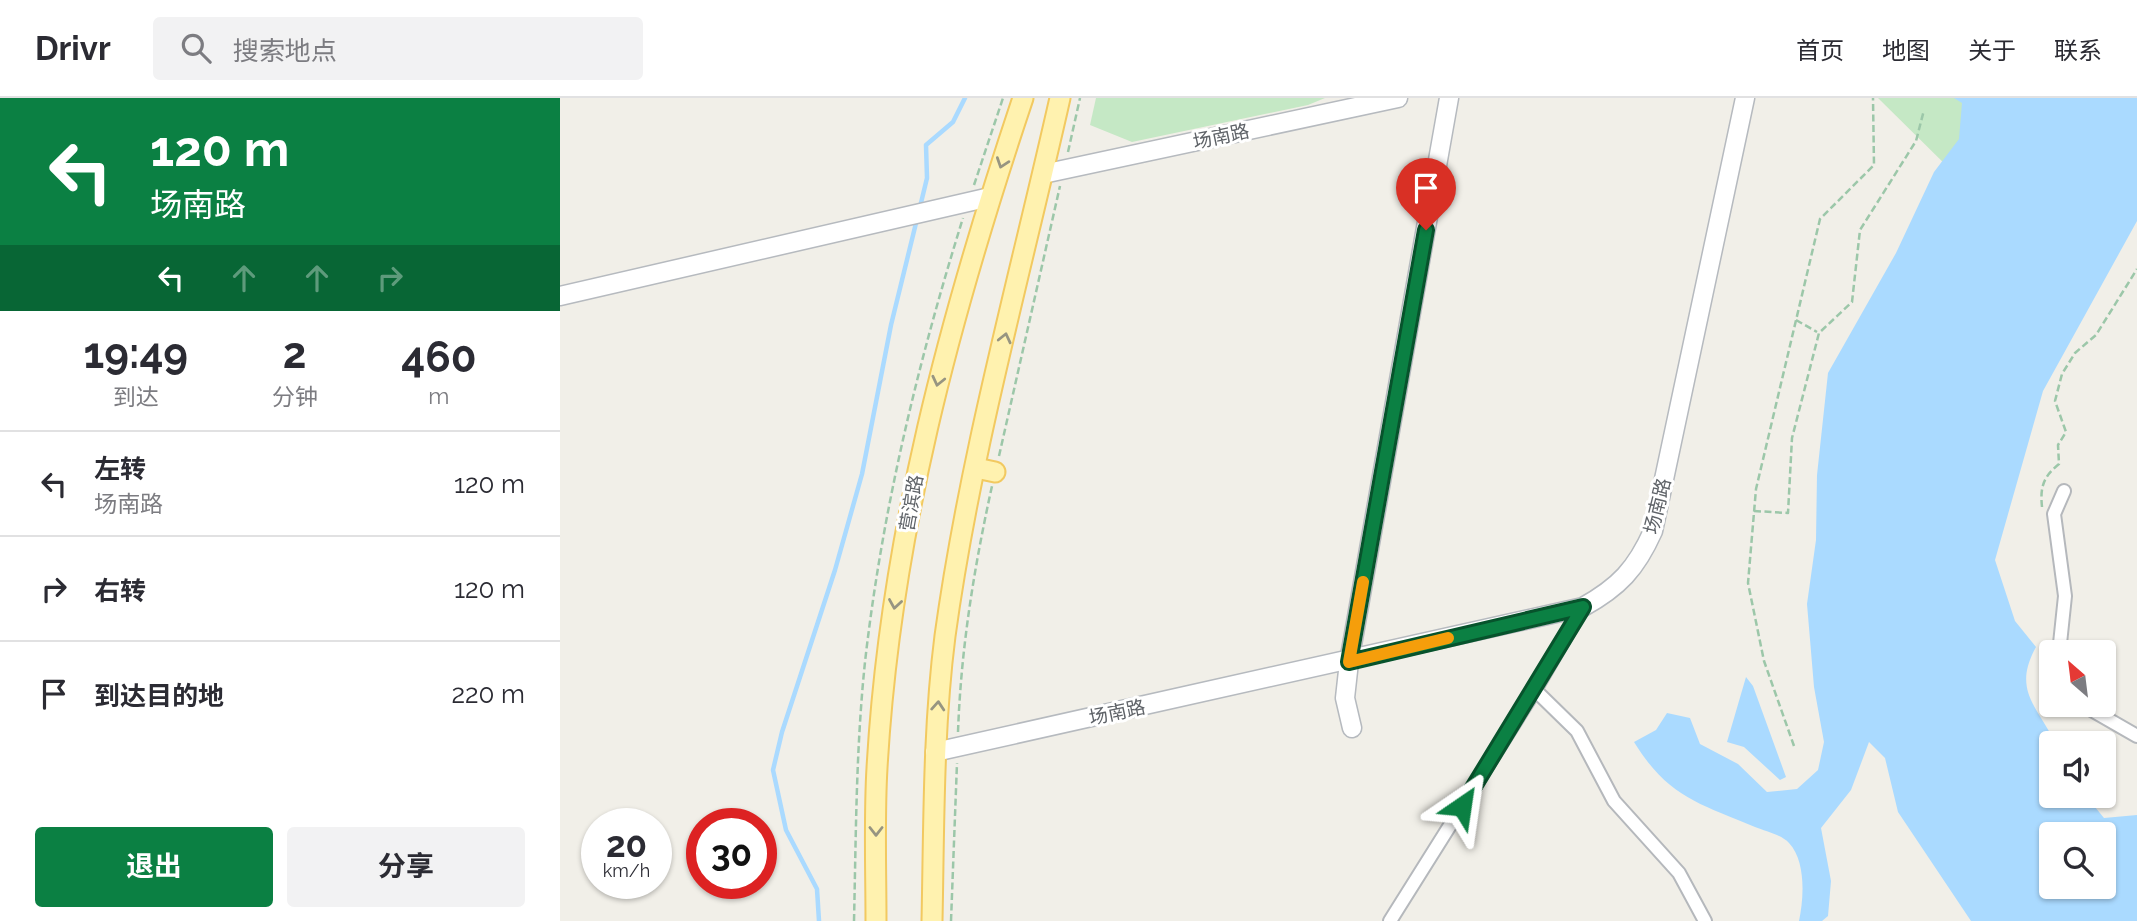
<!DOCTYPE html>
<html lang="zh">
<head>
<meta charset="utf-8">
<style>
  :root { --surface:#fff; --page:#f2f2f3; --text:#2b2b33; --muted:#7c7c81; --line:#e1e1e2; --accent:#0b8043 }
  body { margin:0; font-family:Raleway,"Noto Sans SC",sans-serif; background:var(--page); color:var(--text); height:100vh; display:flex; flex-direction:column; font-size:26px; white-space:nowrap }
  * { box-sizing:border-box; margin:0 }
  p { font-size:23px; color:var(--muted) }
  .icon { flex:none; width:38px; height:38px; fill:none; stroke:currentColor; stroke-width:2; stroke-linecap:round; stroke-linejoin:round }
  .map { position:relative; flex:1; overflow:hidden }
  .details { display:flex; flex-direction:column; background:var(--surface); width:560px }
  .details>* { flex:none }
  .top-card { background:#0b8043; color:#fff; overflow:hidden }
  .needle { width:46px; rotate:332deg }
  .controls { position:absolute; left:1479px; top:542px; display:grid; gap:14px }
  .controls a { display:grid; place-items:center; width:77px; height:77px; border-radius:7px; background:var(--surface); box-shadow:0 2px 5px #0004; font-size:35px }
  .speed { position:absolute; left:21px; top:710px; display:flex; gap:14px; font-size:35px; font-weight:700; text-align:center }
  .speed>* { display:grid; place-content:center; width:91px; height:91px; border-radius:50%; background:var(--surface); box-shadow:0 2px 5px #0004; line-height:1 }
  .speed small { font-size:18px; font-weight:400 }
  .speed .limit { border:10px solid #d22; background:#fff; color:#111 }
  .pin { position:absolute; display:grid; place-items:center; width:60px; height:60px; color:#fff; margin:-72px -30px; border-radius:50% 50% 50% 0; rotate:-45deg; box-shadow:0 0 7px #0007 }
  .pin .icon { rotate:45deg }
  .me { position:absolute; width:77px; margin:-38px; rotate:32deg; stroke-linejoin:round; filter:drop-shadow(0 0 5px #0008) }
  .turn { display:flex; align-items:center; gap:24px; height:147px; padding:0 35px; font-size:32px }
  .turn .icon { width:91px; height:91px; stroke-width:2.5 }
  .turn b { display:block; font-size:49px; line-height:60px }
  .lanes { display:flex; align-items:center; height:66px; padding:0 35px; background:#0003; justify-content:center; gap:35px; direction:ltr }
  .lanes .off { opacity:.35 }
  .eta { display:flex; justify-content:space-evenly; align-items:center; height:119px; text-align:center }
  .eta b { font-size:42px; font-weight:700; line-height:49px }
  .action { display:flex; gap:14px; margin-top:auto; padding:14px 35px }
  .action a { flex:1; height:80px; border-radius:7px; background:var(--accent); color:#fff; font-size:28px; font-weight:700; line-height:80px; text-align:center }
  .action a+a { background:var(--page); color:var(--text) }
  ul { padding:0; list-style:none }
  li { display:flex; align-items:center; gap:21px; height:105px; padding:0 35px; border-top:2px solid var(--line) }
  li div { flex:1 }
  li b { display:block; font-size:26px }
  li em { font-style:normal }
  header { display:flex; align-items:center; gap:42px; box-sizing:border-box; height:98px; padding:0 35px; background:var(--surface); border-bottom:2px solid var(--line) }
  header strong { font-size:33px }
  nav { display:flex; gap:38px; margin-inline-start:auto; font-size:24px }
  .search { width:490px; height:63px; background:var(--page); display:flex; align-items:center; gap:18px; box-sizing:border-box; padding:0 24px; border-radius:7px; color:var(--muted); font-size:26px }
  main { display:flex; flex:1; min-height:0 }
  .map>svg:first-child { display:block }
</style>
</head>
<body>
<header>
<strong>Drivr</strong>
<div class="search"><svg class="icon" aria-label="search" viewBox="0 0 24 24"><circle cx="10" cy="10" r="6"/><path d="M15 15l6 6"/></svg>搜索地点</div>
<nav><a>首页</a><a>地图</a><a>关于</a><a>联系</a></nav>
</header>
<main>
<section class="details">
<div class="top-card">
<div class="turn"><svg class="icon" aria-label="left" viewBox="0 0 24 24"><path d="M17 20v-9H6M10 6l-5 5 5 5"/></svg><div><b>120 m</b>场南路</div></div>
<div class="lanes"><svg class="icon" aria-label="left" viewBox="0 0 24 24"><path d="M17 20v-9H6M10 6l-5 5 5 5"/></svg><svg class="icon off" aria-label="ahead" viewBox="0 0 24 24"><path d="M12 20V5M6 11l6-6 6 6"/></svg><svg class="icon off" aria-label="ahead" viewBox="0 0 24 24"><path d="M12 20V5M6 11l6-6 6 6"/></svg><svg class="icon off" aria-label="right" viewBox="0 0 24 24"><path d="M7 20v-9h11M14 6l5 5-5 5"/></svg></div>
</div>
<div class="eta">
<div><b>19:49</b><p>到达</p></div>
<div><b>2</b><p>分钟</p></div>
<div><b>460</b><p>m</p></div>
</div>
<ul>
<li><svg class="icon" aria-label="left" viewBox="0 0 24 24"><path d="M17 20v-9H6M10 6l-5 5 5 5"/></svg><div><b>左转</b><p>场南路</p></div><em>120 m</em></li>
<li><svg class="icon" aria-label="right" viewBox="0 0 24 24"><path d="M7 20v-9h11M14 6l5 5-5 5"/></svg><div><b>右转</b></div><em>120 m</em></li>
<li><svg class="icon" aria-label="arrive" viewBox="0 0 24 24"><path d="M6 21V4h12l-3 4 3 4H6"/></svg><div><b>到达目的地</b></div><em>220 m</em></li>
</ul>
<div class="action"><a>退出</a><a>分享</a></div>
</section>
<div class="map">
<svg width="1577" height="823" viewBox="0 0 1577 823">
  <rect width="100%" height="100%" fill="#f1efe8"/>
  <g fill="#c5e8c5">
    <path d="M536,0H765L748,7L572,44L530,27Z"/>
    <path d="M1318,0H1453L1397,78Z"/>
  </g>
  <g fill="#aadaff" fill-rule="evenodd">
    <path d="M1394,0H1577V123L1483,293L1435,462L1455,523L1476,549C1453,591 1475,606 1495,644L1491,646V698H1526L1544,720L1577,717V823H1411L1338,714L1325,660L1309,644L1291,692L1261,730L1271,783L1268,818L1262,823H1239C1244,800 1246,763 1229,745C1222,737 1205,733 1195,729C1138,705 1108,699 1074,644L1096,632L1107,615L1130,620L1140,646L1178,666L1207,694L1237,691L1258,672L1264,644L1254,589L1247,506L1256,442L1257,377L1268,275L1336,155L1374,74L1399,41L1402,5ZM1491,737H1544V789H1491Z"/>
    <path d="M1186,579L1193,588L1226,679L1220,682L1184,649L1167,644Z"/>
  </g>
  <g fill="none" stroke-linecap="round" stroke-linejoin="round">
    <g stroke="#aadaff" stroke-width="4.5">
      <path d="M360,109L367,80L366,47L393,24L405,0"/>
      <path d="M259,823L257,791L226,732L213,672L222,634L275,472L302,376L331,227L357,121"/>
    </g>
    <g stroke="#b5b8bc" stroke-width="16">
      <g id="street">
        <path d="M1499,555L1505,498L1494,416L1504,393"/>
        <path d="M975,592L1017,633L1054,703L1119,775L1145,823"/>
        <path d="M1523,607L1577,638"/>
        <path d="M830,823L975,592L1023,509"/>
      </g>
    </g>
    <g stroke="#b6babf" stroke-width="21">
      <g id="secondary">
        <path d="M483,76L838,0"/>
        <path d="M0,198L430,99"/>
        <path d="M792,630L785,600L789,564L889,0"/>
        <path d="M375,654L1023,509C1059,489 1076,471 1093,433L1185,0"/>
      </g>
    </g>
    <g stroke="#f2c960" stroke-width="23">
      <g id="primary">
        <path d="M416,370L435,374"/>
        <path d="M316,823C316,772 314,720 317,670C330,439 390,218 463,0"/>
        <path d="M372,823C374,728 373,632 385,538C410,356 460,178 500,0"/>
      </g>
    </g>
    <g stroke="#9cc7a9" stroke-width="2.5" stroke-dasharray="7 3.5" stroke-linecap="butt">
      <path d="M508,54L520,0"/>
      <path d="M414,87L443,0"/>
      <path d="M1236,222L1257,234"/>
      <path d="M439,358L500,88"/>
      <path d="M1482,409C1480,389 1483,379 1499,366L1498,347L1506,334L1495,303L1502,276L1515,255L1536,237L1577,171"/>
      <path d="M1194,413L1228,415L1232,340L1259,235L1292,204L1300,132L1356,43L1364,12"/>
      <path d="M398,634C401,550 414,470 432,388"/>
      <path d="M1234,648L1204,563L1188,485L1196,391L1260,121L1314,67L1313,0"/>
      <path d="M294,823C296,737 296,650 305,564C322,413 358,264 403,120"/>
      <path d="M391,823L397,665"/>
    </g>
    <use href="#street" stroke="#fff" stroke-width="12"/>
    <use href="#secondary" stroke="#fff" stroke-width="18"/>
    <use href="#primary" stroke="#fff2af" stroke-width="19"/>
  </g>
  <defs><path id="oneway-chevron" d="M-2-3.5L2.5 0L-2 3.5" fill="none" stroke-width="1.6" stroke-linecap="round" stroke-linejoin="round" transform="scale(1.75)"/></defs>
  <g stroke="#979581">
    <use href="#oneway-chevron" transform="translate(442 65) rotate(109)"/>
    <use href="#oneway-chevron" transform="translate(445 240) rotate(-77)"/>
    <use href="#oneway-chevron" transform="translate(378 283) rotate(103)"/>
    <use href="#oneway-chevron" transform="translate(335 506) rotate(99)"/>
    <use href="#oneway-chevron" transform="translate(378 608) rotate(-86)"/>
    <use href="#oneway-chevron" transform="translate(316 733) rotate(90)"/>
  </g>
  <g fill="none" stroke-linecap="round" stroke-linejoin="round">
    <g stroke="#07532c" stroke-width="18">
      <path id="route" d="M866,132L789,564L1023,509L902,708"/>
    </g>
    <use href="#route" stroke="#0b8043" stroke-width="12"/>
    <path stroke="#f59e0b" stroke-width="12" d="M803,484L789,564L888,540"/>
  </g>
  <g text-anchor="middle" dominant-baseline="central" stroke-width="6" stroke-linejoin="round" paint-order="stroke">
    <g font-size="19" fill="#5f6368" stroke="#fff">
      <text transform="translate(661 38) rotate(-12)">场南路</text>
      <text transform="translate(351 405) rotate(-80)">营滨路</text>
      <text transform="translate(1097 408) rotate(-76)">场南路</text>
      <text transform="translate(557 614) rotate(-12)">场南路</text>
    </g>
  </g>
</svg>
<div class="controls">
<a><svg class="needle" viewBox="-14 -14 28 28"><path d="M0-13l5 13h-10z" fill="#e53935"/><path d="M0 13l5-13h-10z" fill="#7c7c81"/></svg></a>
<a><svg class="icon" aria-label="sound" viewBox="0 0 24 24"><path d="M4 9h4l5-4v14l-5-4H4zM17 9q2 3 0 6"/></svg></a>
<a><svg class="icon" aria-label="search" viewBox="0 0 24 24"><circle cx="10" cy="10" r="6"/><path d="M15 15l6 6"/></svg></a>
</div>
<div class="speed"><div>20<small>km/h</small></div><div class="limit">30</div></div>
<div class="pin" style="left:866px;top:132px;background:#d93025"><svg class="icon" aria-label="arrive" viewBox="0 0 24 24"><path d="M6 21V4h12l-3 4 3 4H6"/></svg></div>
<svg class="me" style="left:902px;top:708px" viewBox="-20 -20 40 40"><path d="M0-17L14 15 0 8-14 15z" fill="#0b8043" stroke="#fff" stroke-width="4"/></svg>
</div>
</main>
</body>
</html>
